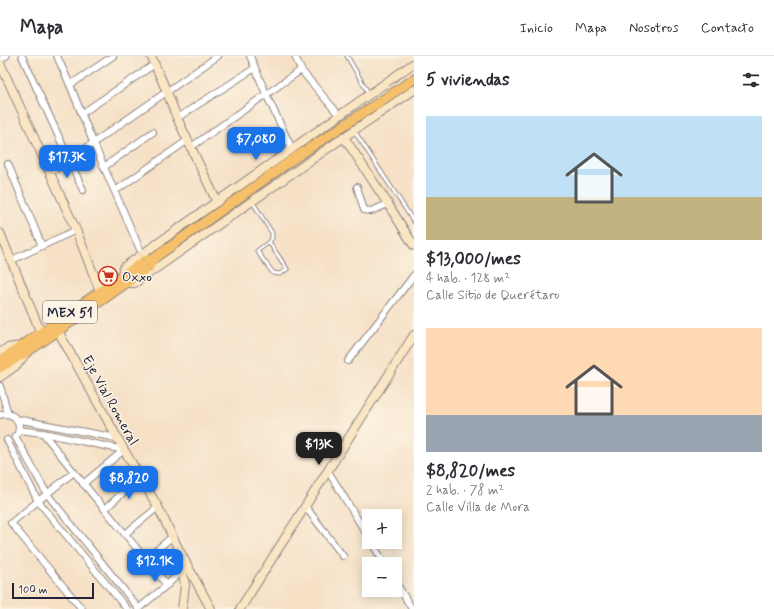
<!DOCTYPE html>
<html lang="es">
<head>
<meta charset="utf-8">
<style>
	:root { --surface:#fff; --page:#f7f7f7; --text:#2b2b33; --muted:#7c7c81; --line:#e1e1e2; --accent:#1a73e8 }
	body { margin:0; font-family:Mynerve,sans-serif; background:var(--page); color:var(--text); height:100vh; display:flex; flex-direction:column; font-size:15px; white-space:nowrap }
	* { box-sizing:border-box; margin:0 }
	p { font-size:13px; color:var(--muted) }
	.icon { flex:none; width:22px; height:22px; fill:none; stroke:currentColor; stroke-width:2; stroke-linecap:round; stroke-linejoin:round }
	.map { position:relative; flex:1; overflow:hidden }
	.drawer { display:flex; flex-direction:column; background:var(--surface); width:360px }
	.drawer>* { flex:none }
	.tools { position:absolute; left:362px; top:453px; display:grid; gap:8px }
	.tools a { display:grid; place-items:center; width:40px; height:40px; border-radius:0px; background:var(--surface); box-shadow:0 2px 10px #0003; font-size:20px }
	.scale { position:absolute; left:12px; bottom:10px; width:82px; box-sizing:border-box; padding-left:4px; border:2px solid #22223b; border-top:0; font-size:11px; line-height:14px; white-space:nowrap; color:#22223b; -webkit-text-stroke:3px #fcf5e5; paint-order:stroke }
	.price { position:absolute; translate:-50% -34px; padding:0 9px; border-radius:8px; background:var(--accent); color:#fff; font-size:13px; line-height:26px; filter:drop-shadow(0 1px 2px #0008) }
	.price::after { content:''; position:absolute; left:50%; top:24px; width:12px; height:9px; margin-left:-6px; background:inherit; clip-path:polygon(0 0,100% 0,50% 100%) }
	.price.current { background:#222; color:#fff }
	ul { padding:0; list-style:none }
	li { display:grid; align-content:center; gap:8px; height:212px; padding:0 12px }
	li span { display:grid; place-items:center; height:124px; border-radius:0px; color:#555 }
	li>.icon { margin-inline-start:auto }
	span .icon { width:72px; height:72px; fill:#fffc; stroke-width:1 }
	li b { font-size:17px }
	h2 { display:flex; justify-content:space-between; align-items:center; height:48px; padding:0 12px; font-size:17px }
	header { display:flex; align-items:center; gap:24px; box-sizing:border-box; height:56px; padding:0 20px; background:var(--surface); border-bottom:1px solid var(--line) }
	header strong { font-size:19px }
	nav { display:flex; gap:22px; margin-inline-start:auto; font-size:14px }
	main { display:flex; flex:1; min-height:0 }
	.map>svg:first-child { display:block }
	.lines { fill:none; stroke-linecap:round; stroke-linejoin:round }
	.lane-casing { stroke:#8c8281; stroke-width:5 }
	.street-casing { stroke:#8c8281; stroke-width:8 }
	.secondary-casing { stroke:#8c8281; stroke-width:10 }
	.primary-casing { stroke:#8c8281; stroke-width:11 }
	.lane { stroke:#fff; stroke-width:3 }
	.street { stroke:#fff; stroke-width:6 }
	.secondary { stroke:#fbe6c4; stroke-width:8 }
	.primary { stroke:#f6c06b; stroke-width:9 }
	.path-bridge { stroke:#8c8281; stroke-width:1; stroke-dasharray:1 3; stroke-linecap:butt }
	.labels { text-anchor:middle; stroke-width:3; stroke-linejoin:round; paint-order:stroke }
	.shield { fill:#fcf5e5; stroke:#63616e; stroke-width:1 }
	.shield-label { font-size:13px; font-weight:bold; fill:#22223b }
	.poi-label { font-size:14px; fill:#22223b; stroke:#fcf5e5; text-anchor:start }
	.street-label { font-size:14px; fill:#22223b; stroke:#fcf5e5 }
</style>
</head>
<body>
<header>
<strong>Mapa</strong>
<nav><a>Inicio</a><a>Mapa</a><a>Nosotros</a><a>Contacto</a></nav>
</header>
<main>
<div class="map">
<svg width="414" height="553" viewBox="0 0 414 553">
	<rect width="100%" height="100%" fill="#fcf5e5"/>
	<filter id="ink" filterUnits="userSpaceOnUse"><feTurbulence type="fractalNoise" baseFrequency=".025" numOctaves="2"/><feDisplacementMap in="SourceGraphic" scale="8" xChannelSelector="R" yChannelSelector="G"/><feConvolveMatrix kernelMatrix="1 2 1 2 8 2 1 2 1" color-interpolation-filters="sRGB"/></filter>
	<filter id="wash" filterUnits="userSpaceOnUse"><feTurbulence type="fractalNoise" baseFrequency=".012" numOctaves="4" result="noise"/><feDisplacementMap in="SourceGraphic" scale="16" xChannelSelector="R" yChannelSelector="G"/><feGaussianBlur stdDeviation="0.9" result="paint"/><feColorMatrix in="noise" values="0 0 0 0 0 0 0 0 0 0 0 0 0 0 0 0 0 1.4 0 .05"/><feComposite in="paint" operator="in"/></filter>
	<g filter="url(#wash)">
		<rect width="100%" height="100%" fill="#f6e1c7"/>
	</g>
	<g filter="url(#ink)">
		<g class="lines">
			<g class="lane-casing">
				<g id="lane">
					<polyline points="347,0 369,38"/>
					<polyline points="355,76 414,166"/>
					<polyline points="252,145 272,177 272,182 269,186 257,195 273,217 280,218 287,213 269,186"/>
				</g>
			</g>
			<g class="street-casing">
				<g id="street">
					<polyline points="22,0 83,134"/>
					<polyline points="57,0 70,29 93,86 142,198"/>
					<polyline points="250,0 266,38 292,93"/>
					<polyline points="295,0 301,14 339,59"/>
					<polyline points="0,4 6,0"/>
					<polyline points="70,29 113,0"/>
					<polyline points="81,58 155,8"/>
					<polyline points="177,62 255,12"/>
					<polyline points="191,91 301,14"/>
					<polyline points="8,108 42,190"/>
					<polyline points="104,111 153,76"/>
					<polyline points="50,117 218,0"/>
					<polyline points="357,131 364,154 371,155 388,148"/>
					<polyline points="115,135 188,84"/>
					<polyline points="12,204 76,174"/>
					<polyline points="348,305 414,219"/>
					<polyline points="0,330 8,358"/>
					<path d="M0,359C12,355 22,364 18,377"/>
					<polyline points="16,363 117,382"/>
					<polyline points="19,374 43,377 124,394"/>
					<polyline points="43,377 74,416 167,529"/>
					<polyline points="15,380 47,438 139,553"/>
					<polyline points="7,384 38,445 127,553"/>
					<polyline points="328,415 369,482"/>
					<polyline points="74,416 11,467 82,553"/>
					<polyline points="83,428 124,394"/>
					<polyline points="305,450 343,500"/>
					<polyline points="105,453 140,421"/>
					<polyline points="125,478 158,451"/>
					<polyline points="371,486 385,508"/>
					<polyline points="146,503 173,480"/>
					<polyline points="395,525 412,553"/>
					<polyline points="138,553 167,529 183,514"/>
				</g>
			</g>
			<g class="secondary-casing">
				<g id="secondary">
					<polyline points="151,0 167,36 177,62 217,146"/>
					<polyline points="0,7 76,174 100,235 103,240"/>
					<polyline points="344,81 388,148 414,190"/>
					<polyline points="0,177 43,282"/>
					<polyline points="121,221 124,211 414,7"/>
					<polyline points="126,227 135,227 344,81 414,34"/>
					<polyline points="58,275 124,394 158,451 179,494 211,553"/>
					<polyline points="0,297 7,292 21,290"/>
					<polyline points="0,321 17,309 26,297"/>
					<polyline points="180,501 185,529 182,553"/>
					<polyline points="240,553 414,279"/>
				</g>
			</g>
			<g class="primary-casing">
				<g id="primary">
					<polyline points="0,305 144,205 153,203 296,101 414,23"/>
					<polyline points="0,312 27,296 58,275 149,211 153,203"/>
				</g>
			</g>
			<use href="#lane" class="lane"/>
			<use href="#street" class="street"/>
			<use href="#secondary" class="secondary"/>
			<use href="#primary" class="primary"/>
			<polyline class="path-bridge" points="138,196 153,218"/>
		</g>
	</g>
	<defs>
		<g id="supermarket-ring" transform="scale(1)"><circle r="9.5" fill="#fcf5e5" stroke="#c8321e" stroke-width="1.5"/><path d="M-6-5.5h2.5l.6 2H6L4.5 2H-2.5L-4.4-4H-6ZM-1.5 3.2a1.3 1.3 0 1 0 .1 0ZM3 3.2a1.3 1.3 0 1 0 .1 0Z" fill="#c8321e"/></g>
	</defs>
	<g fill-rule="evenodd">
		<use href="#supermarket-ring" x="108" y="220"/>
	</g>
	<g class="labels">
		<rect class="shield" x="43" y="245" width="54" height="22" rx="3"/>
		<g class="shield-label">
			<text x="70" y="261">MEX 51</text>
		</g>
		<g class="poi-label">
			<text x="122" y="225">Oxxo</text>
		</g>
		<g class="street-label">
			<text transform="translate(111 344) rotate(61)" y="5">Eje Vial Romeral</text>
		</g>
	</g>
</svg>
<div class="tools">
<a>+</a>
<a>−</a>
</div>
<div class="scale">100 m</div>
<b class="price" style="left:256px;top:105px">$7,080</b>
<b class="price" style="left:67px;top:123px">$17.3K</b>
<b class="price current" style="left:319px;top:410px">$13K</b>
<b class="price" style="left:129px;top:444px">$8,820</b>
<b class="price" style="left:155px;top:527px">$12.1K</b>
</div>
<section class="drawer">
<h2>5 viviendas<svg class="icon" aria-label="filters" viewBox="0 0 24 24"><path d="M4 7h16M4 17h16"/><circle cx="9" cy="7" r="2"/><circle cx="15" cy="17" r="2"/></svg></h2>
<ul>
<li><span style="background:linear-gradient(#bfe0f5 65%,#c2b280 0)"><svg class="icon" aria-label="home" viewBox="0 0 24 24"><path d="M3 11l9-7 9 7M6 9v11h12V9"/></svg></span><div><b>$13,000/mes</b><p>4 hab. · 128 m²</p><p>Calle Sitio de Querétaro</p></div></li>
<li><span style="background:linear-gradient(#ffd9b3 70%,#9aa5b1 0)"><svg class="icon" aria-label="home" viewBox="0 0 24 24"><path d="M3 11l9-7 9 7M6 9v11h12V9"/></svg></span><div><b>$8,820/mes</b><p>2 hab. · 78 m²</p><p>Calle Villa de Mora</p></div></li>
</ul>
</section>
</main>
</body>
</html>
